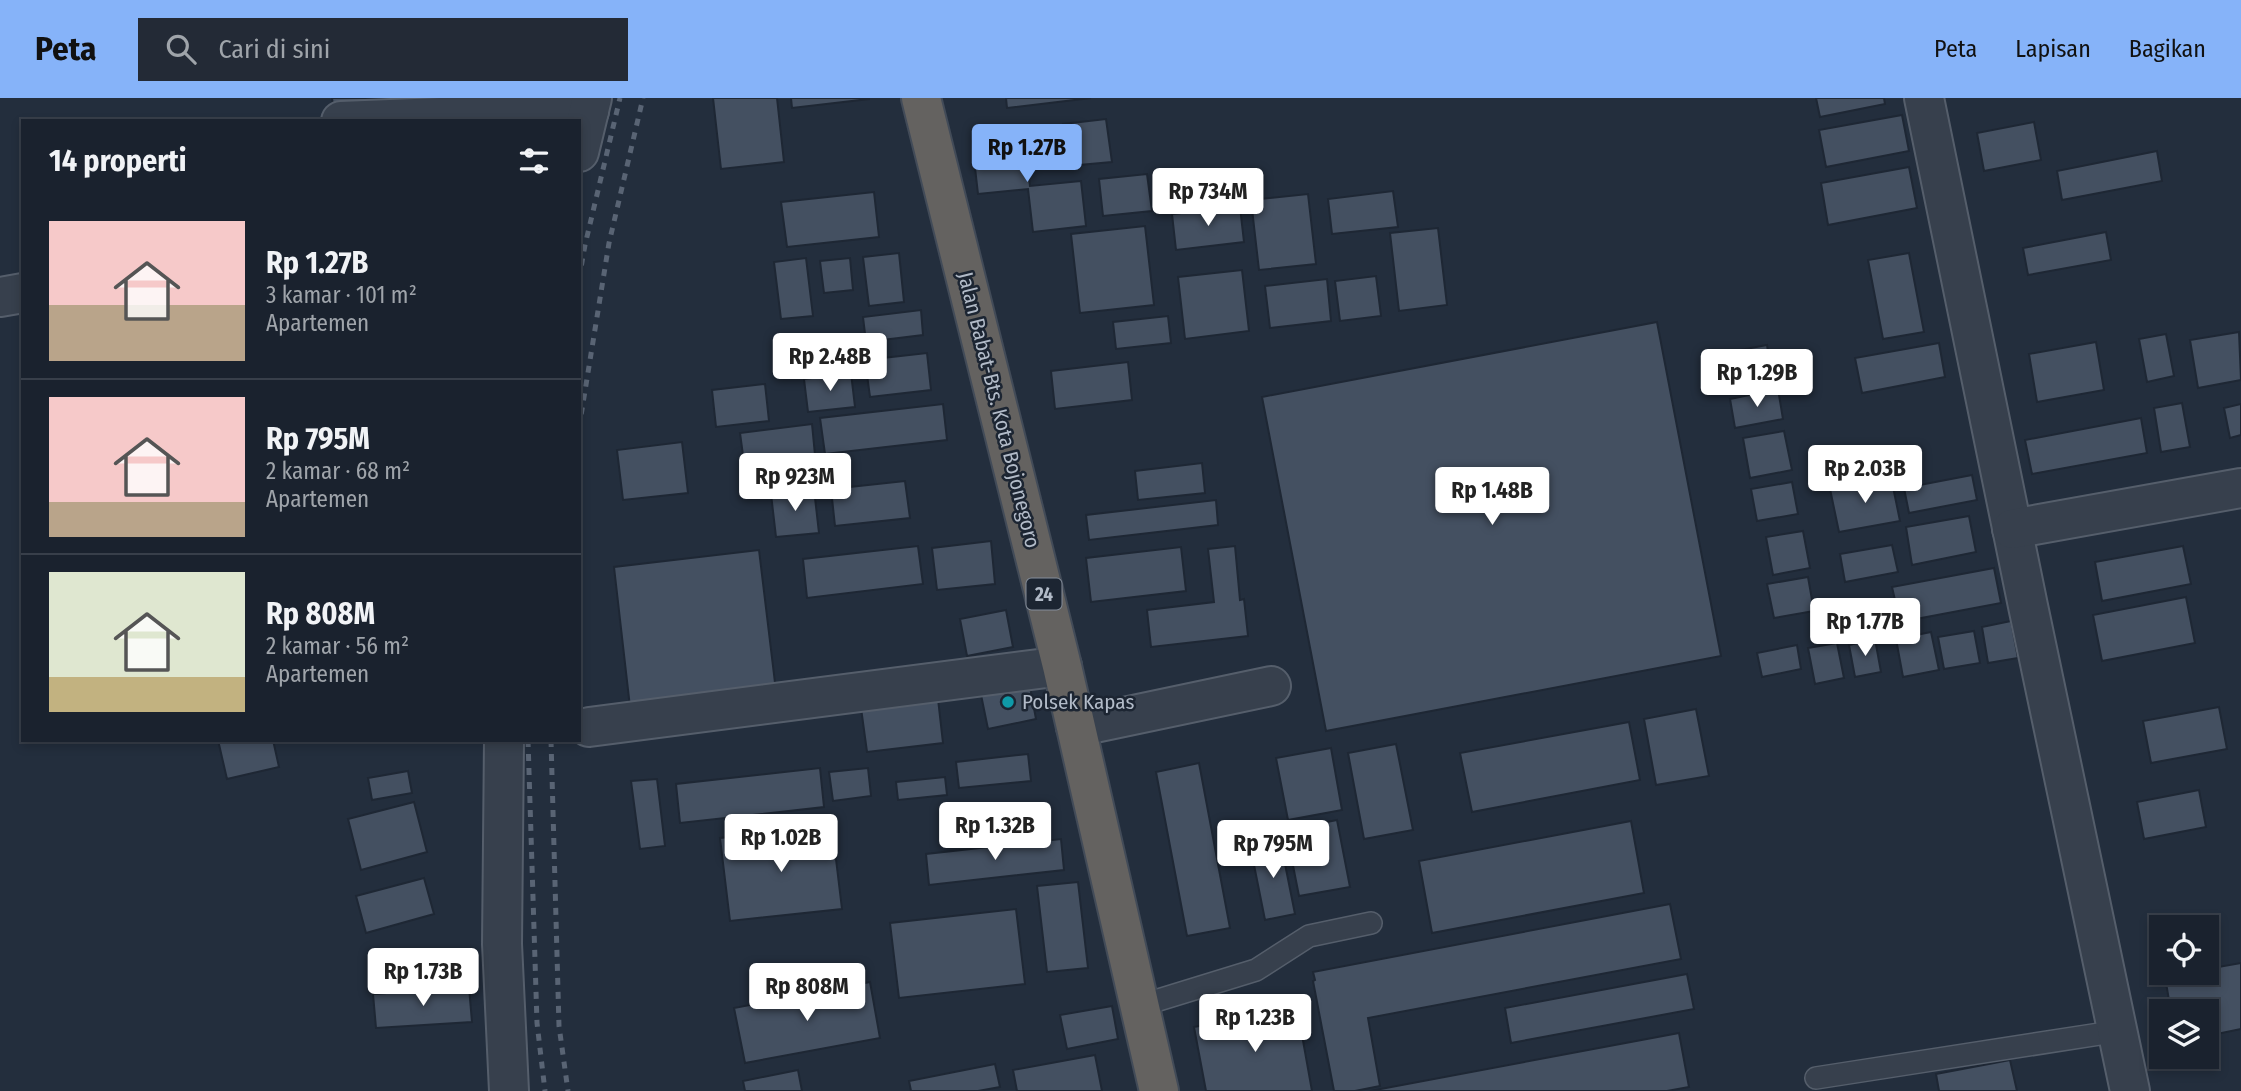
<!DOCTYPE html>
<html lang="id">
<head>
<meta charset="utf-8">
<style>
	:root { --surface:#1a222e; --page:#232a36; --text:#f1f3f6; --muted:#9fa4aa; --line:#383f4a; --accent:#86b3f9 }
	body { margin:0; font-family:"Fira Sans Condensed",sans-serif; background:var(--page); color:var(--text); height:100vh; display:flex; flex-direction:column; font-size:26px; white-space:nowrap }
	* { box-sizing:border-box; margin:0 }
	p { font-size:23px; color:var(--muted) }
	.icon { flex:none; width:38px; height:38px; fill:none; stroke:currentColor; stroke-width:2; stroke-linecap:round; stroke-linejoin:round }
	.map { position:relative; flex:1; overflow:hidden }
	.side { position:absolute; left:21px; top:21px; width:560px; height:623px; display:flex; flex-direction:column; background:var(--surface); border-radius:0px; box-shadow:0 4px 10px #0003,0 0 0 2px var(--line) }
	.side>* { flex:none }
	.controls { position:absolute; left:2149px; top:817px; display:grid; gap:14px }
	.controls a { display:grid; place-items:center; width:70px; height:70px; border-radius:0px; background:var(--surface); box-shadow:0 4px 10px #0003,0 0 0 2px var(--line); font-size:35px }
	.price { position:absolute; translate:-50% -60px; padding:0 16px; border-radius:7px; background:#fff; color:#222; font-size:23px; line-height:46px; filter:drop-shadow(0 2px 4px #0008) }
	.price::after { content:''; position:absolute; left:50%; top:42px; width:21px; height:16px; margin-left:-10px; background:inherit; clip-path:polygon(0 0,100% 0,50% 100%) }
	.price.current { background:var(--accent); color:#111 }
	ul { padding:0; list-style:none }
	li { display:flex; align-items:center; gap:21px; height:175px; padding:0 28px }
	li+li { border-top:2px solid var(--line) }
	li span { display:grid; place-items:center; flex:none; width:196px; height:140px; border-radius:0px; color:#555 }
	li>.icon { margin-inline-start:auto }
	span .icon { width:84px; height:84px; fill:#fffc; stroke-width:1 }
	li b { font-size:30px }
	h2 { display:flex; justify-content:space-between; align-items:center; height:84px; padding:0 28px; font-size:30px }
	header { display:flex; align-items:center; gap:42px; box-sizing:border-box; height:98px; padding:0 35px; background:var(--accent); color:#111 }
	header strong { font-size:33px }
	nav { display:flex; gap:38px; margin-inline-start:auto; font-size:24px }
	.search { width:490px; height:63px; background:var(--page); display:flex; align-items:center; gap:18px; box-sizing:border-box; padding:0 24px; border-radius:0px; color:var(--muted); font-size:26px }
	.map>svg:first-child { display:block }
	.building { fill:#445061; stroke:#1e2734; stroke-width:2 }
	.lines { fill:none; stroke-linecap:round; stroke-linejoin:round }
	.service-casing { stroke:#555e6b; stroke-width:24 }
	.minor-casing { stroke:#555e6b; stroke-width:42 }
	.trunk-casing { stroke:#424b58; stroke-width:42 }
	.service { stroke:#37404d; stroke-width:21 }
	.minor { stroke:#37404d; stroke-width:38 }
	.trunk { stroke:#646260; stroke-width:38 }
	.rail { stroke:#596474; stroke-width:5; stroke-dasharray:7 7; stroke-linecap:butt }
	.culture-dot { fill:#0f9aa8; stroke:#1c2532; stroke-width:2.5 }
	.labels { text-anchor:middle; stroke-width:5; stroke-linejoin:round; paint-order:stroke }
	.shield { fill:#1c2532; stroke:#858e9b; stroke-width:2 }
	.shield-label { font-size:19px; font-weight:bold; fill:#b2bbc8 }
	.street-label { font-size:21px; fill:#b2bbc8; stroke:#1c2532 }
	.poi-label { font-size:21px; fill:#b2bbc8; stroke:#1c2532; text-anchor:start }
</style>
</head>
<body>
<header>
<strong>Peta</strong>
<div class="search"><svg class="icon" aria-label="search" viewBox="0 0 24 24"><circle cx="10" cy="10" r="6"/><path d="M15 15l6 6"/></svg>Cari di sini</div>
<nav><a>Peta</a><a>Lapisan</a><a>Bagikan</a></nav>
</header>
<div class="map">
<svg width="2241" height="993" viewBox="0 0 2241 993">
	<rect width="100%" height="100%" fill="#232e3d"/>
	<g class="building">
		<polygon points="332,0 383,0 384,10 334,15"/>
		<polygon points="713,0 777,0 784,64 721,71"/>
		<polygon points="791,0 869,0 869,1 792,10"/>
		<polygon points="1006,0 1091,0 1007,10"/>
		<polygon points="1816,0 1884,0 1885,6 1820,19"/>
		<polygon points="1902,17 1909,53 1826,69 1819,32"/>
		<polygon points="1106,21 1112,64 1068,68 1063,26"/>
		<polygon points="2034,24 2041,62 1984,73 1977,35"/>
		<polygon points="1024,38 1030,88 1081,83 1086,128 1033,134 1028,91 978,96 972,43"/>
		<polygon points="2157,53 2162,83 2062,102 2057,73"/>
		<polygon points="1909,69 1917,110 1828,127 1821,85"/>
		<polygon points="1147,76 1152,113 1103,118 1099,81"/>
		<polygon points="1393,93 1398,129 1332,136 1328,101"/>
		<polygon points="874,94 879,139 787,149 781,104"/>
		<polygon points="1308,96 1316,166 1259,172 1251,102"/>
		<polygon points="1240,109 1244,144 1176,152 1172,116"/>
		<polygon points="1145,128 1154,207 1080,215 1071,136"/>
		<polygon points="1438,130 1447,207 1399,213 1390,135"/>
		<polygon points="2106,134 2111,162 2028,177 2023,150"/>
		<polygon points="899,155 904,204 869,208 863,159"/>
		<polygon points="1909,155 1924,234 1883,241 1868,162"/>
		<polygon points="806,160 813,218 781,221 774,164"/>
		<polygon points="850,160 853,192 824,195 820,163"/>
		<polygon points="1242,172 1249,233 1185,241 1178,179"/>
		<polygon points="1376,178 1381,218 1340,223 1335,183"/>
		<polygon points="1327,181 1331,223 1270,230 1265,188"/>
		<polygon points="921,212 923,237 866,244 863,219"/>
		<polygon points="1168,218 1171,245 1116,251 1113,224"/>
		<polygon points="1657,224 1721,558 1326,633 1262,299"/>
		<polygon points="2239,234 2241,282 2198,290 2190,242"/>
		<polygon points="2166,236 2174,278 2147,284 2139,241"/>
		<polygon points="2096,244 2104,292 2037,304 2029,256"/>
		<polygon points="1939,245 1945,279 1862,295 1855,260"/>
		<polygon points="1767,247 1771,272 1729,281 1724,255"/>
		<polygon points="927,255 931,292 870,299 865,262"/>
		<polygon points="1128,264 1132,302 1055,311 1051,273"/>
		<polygon points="851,275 855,309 808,314 804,281"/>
		<polygon points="765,286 769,323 716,329 712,292"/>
		<polygon points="1778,291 1783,321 1735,330 1730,301"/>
		<polygon points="2182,305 2190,349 2161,354 2154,310"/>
		<polygon points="943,306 947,342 825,356 820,320"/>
		<polygon points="2241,306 2241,337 2230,340 2224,310"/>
		<polygon points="2141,320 2147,355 2032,376 2025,342"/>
		<polygon points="812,326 815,357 744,365 740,335"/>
		<polygon points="1784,333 1792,372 1750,380 1743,340"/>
		<polygon points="682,344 688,395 623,402 617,352"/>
		<polygon points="1202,365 1205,395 1138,402 1135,373"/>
		<polygon points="1972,377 1977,402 1909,415 1904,390"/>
		<polygon points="1891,379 1900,423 1839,434 1830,391"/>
		<polygon points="905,383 910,420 835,428 831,391"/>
		<polygon points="1792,384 1798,416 1757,423 1751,391"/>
		<polygon points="814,391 819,435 776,439 771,396"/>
		<polygon points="1216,402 1218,427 1089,442 1086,417"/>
		<polygon points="1969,418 1976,454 1912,467 1906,429"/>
		<polygon points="1803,433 1810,470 1773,477 1766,439"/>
		<polygon points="991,443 995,486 937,492 932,450"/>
		<polygon points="1892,447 1898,474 1845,484 1840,456"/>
		<polygon points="918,448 923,486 807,500 803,461"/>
		<polygon points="1235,448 1240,502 1244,501 1248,538 1151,549 1147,512 1214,504 1208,451"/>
		<polygon points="2183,448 2191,486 2102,503 2095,464"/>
		<polygon points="1181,449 1186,493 1091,504 1086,460"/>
		<polygon points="759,452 776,593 630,609 614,469"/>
		<polygon points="1994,470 2001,505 1900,524 1892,489"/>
		<polygon points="1808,479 1814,513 1774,520 1767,486"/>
		<polygon points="2186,499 2195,545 2102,563 2093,517"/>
		<polygon points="1006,512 1013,549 967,558 960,521"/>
		<polygon points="2011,523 2018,560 1988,565 1982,529"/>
		<polygon points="1974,533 1980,565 1944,571 1938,539"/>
		<polygon points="1931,534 1939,572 1903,579 1896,541"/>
		<polygon points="1875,541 1881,574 1855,579 1849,547"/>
		<polygon points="1837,545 1844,580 1815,586 1808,550"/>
		<polygon points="1797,547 1801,571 1762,579 1757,555"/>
		<polygon points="1028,578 1036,621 988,631 979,587"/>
		<polygon points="938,601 943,645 867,654 861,610"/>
		<polygon points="2219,609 2227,651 2151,665 2143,623"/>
		<polygon points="1696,611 1709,678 1656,687 1644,621"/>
		<polygon points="1629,624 1640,682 1472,714 1460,655"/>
		<polygon points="218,642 273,642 279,669 227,681"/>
		<polygon points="1396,646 1413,732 1364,741 1348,655"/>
		<polygon points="1331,650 1342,712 1288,722 1276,660"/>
		<polygon points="1028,656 1031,683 959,690 956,664"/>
		<polygon points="1199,665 1230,830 1187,838 1156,674"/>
		<polygon points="820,670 824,709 680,725 676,686"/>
		<polygon points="868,670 871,698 833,703 829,674"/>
		<polygon points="408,673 412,695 372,702 368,680"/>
		<polygon points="945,679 947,697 898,702 896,684"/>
		<polygon points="657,681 665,748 640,751 631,683"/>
		<polygon points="2199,692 2206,729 2144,741 2137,704"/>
		<polygon points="414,704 427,754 361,772 348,721"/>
		<polygon points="1337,722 1350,789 1299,798 1286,732"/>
		<polygon points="1631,723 1644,795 1432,835 1419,763"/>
		<polygon points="832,728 842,811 730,823 720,740"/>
		<polygon points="1061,741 1064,772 929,787 926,756"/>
		<polygon points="1280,741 1295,816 1265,822 1250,747"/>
		<polygon points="424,780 434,816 366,835 356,798"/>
		<polygon points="1078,784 1088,870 1047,874 1037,788"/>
		<polygon points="1670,806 1681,861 1368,920 1380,988 1355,993 1334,993 1313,883 1315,882 1313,874"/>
		<polygon points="1016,811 1025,886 899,900 890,825"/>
		<polygon points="2241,865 2241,931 2207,938 2207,914 2171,914 2165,879 2185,875 2207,875 2207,871"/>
		<polygon points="1687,876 1694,911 1511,945 1505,910"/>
		<polygon points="870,884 880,940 745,965 734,910"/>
		<polygon points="469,889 472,924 376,930 373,896"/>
		<polygon points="1112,908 1118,941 1067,951 1060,917"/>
		<polygon points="1297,909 1312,993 1206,993 1194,929"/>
		<polygon points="1679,935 1689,989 1667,993 1370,993"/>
		<polygon points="1095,957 1102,993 1017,993 1013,972"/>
		<polygon points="2010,962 2017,993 1939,993 1936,976"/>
		<polygon points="995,966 1000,989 978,993 911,993 909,983"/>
		<polygon points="798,972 802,993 745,993 743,983"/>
	</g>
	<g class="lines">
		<g class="service-casing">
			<g id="service">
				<polyline points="1139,908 1256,872 1309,838 1371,825"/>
				<polyline points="1816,980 2119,933"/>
			</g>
		</g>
		<g class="minor-casing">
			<g id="minor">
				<polyline points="1924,0 2028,508 2130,993"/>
				<polyline points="341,23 589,13"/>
				<polyline points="579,54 592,0"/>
				<polyline points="0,199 23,195"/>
				<polyline points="2012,431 2241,390"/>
				<polyline points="589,629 1062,568"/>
				<polyline points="1076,629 1271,588"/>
				<polyline points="504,642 502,846 509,993"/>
			</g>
		</g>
		<g class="trunk-casing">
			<polyline id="trunk" points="921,0 1062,568 1159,993"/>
		</g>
		<use href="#service" class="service"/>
		<use href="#minor" class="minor"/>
		<use href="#trunk" class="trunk"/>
		<g class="rail">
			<polyline points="579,181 585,147 620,0"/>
			<polyline points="579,330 609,145 643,0"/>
			<polyline points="528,642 537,925 545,993"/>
			<polyline points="551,642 559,928 568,993"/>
		</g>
	</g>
	<circle class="culture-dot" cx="1008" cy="604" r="7"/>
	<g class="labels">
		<rect class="shield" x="1026.5" y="480.5" width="35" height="31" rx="5"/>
		<g class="shield-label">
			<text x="1044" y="503">24</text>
		</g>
		<g class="street-label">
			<text transform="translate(999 312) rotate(76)" y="7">Jalan Babat-Bts. Kota Bojonegoro</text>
		</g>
		<g class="poi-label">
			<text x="1022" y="611">Polsek Kapas</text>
		</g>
	</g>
</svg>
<div class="controls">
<a><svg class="icon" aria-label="locate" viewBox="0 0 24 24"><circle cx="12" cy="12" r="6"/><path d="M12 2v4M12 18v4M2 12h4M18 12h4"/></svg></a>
<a><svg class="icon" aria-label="layers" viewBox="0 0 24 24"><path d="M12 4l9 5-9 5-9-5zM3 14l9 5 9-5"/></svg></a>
</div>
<b class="price current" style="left:1027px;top:86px">Rp 1.27B</b>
<b class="price" style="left:1208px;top:130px">Rp 734M</b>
<b class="price" style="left:830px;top:295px">Rp 2.48B</b>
<b class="price" style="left:1757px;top:311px">Rp 1.29B</b>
<b class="price" style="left:1865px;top:407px">Rp 2.03B</b>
<b class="price" style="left:795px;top:415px">Rp 923M</b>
<b class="price" style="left:1492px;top:429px">Rp 1.48B</b>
<b class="price" style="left:1865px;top:560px">Rp 1.77B</b>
<b class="price" style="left:995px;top:764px">Rp 1.32B</b>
<b class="price" style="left:781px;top:776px">Rp 1.02B</b>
<b class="price" style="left:1273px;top:782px">Rp 795M</b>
<b class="price" style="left:423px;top:910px">Rp 1.73B</b>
<b class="price" style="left:807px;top:925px">Rp 808M</b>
<b class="price" style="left:1255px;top:956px">Rp 1.23B</b>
<section class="side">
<h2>14 properti<svg class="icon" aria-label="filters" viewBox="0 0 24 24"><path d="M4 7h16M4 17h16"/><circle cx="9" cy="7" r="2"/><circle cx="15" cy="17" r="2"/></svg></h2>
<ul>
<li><span style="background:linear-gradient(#f6c9c9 60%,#b9a48a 0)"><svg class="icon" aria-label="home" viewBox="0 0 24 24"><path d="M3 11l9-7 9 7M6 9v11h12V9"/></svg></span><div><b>Rp 1.27B</b><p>3 kamar · 101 m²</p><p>Apartemen</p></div></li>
<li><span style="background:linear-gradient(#f6c9c9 75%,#b9a48a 0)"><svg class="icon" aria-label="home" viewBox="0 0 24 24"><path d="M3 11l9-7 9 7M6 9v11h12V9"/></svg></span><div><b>Rp 795M</b><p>2 kamar · 68 m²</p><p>Apartemen</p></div></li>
<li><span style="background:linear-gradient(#dfe7d0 75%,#c2b280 0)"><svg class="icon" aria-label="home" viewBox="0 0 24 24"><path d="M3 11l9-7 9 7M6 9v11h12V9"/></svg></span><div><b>Rp 808M</b><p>2 kamar · 56 m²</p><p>Apartemen</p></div></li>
</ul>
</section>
</div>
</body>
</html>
